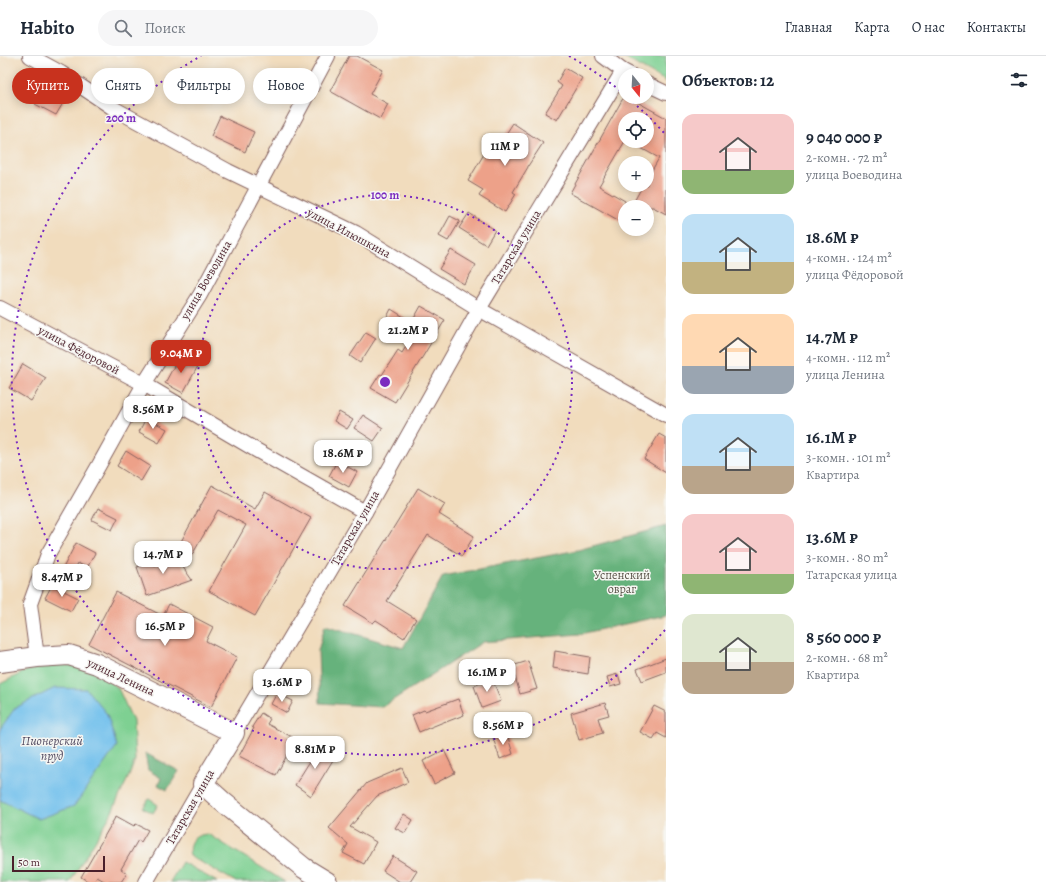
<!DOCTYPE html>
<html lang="ru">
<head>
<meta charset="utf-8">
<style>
	:root { --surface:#fff; --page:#f6f6f7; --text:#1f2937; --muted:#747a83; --line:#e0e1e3; --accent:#c8321e }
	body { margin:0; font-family:Alegreya,serif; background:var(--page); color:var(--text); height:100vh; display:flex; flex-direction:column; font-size:15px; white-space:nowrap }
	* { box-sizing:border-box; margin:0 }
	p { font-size:13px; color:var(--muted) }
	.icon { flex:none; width:22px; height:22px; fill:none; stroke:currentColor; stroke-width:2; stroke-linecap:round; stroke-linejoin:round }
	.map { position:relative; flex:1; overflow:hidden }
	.sheet { display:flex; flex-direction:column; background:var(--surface); width:380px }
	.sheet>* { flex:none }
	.banner { position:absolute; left:12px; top:12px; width:380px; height:36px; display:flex; gap:8px }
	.needle { width:26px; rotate:162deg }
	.controls { position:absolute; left:618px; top:12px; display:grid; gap:8px }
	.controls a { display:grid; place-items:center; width:36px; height:36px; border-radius:50%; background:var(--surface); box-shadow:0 2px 10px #0003; font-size:20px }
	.scale { position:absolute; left:12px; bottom:10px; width:93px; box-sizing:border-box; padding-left:4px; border:2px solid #4a1f2b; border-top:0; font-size:11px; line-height:14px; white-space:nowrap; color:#4a1f2b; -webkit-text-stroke:3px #f6f6f2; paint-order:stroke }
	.price { position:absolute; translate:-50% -34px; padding:0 9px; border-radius:8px; background:#fff; color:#222; font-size:13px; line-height:26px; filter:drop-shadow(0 1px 2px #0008) }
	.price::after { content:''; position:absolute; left:50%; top:24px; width:12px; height:9px; margin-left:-6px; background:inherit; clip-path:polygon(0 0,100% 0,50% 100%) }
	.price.active { background:var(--accent); color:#fff }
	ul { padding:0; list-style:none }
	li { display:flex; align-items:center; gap:12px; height:100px; padding:0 16px }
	li span { display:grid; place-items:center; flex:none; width:112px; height:80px; border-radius:12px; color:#555 }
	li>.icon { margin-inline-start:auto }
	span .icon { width:48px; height:48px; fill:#fffc; stroke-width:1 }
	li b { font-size:17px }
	h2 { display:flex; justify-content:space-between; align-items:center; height:48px; padding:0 16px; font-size:17px }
	.chip { padding:0 14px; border-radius:18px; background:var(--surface); box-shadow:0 2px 10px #0003; font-size:14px; line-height:36px }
	.chip.active { background:var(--accent); color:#fff }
	header { display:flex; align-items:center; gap:24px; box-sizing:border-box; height:56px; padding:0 20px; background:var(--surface); border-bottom:1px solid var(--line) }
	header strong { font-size:19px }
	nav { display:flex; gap:22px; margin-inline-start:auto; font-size:14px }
	.search { width:280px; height:36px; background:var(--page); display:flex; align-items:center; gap:10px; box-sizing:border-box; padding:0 14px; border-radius:22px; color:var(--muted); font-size:15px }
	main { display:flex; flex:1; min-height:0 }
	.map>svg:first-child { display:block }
	.green { fill:#7ed092; stroke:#64785e }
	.forest { fill:#66b27c; stroke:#586854 }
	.water { fill:#71c0ec; stroke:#5e708c }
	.building { fill:#eda189 }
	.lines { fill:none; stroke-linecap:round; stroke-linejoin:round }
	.street-casing { stroke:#84615e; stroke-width:16 }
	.secondary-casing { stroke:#84615e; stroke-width:22 }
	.street { stroke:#fff; stroke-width:14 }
	.secondary { stroke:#fff; stroke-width:20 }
	.ring { fill:none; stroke:#7b2cbf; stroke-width:2; stroke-dasharray:2 4 }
	.labels { text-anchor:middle; stroke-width:3; stroke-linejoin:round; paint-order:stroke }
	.street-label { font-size:12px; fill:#4a1f2b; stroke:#f6f6f2 }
	.park-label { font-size:12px; fill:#5a544a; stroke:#f6f6f2 }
	.water-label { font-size:13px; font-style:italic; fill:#564f65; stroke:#f6f6f2 }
	.centre { fill:#7b2cbf; stroke:#f6f6f2; stroke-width:2 }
	.ring-label { font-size:12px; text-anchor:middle; font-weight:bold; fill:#7b2cbf; stroke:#f6f6f2; stroke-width:3; stroke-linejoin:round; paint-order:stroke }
</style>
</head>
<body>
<header>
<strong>Habito</strong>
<div class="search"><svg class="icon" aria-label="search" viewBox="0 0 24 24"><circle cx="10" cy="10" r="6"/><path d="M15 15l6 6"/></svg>Поиск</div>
<nav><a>Главная</a><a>Карта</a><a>О нас</a><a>Контакты</a></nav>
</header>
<main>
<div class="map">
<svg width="666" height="826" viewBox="0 0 666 826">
	<rect width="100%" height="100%" fill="#f6f6f2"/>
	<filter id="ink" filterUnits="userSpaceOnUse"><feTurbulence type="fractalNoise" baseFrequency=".025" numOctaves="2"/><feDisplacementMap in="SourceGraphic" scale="8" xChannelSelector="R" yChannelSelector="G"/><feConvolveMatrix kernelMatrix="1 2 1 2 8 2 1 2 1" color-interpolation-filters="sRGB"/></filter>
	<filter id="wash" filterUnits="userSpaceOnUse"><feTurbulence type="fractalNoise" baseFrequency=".012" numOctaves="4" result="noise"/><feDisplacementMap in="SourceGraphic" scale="16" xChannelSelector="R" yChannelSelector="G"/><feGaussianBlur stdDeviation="0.9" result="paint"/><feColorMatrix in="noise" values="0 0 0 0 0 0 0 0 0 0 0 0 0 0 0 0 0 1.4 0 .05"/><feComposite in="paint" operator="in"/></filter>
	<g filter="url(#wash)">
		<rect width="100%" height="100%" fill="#f1dcbd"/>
		<g class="green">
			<polygon points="621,0 666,0 666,26 662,23"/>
			<polygon points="62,608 90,612 118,632 133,665 135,704 129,720 110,760 70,826 0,826 0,628 28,614"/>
			<polygon points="149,743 158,749 153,757 143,752"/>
			<path d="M208,778L285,826H236L190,800C187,785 194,779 208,778Z"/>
			<polygon points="182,806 217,826 170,826"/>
		</g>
		<g class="forest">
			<polygon points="666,470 666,559 580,578 483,586 382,651 320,647 318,595 325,569 403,592 443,520 578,494"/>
			<polygon points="145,697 179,715 167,734 158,729 161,722 148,714"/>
		</g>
		<polygon class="water" points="55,632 86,633 107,658 117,690 74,750 39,763 0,744 0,673 15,652"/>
		<g id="blocks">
			<g class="building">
				<polygon points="349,0 357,0 383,14 370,38 388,48 380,63 330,35"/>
				<polygon points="565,12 582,22 557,64 545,57 562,30 557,26"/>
				<polygon points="45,30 66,42 56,59 35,48"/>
				<polygon points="627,41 630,42 666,62 666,158 653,151 631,151 643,129 647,129 647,123 659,102 628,85 647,85 647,63 625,63 625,85 599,130 625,145 625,168 570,137 622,44 624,42"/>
				<polygon points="220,60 254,76 245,96 211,80"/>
				<polygon points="513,67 543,87 528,110 528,111 513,136 516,138 505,156 479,140 483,134 468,125 490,88 497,92"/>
				<polygon points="469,157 495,174 486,189 459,172"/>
				<polygon points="450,160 460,165 448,185 439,180"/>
				<polygon points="451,194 476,209 464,228 439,213"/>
				<polygon points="421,250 445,264 395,346 371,332 380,318 382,319 398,294 402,297 413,279 386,263 391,253 412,266"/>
				<polygon points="366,276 376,282 360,307 350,300"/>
				<polygon points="180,299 198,310 183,337 165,327"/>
				<polygon points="23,308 46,322 31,345 9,332"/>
				<polygon points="339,356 353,364 347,373 334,365"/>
				<polygon points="363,359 383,372 374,385 354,372"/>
				<polygon points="146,362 167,373 159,387 139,376"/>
				<polygon points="659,378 666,382 666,417 644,403"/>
				<polygon points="126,395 150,410 141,425 117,410"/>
				<polygon points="337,405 357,416 349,431 329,420"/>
				<polygon points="212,429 255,453 265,436 311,462 255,560 209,535 246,469 218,454 192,499 178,491"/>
				<polygon points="418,432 445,448 439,458 474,480 462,500 428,479 387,545 416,563 404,582 376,564 373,567 345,550"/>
				<polygon points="98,452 118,462 112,474 92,464"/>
				<polygon points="76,487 95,497 87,512 78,507 73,517 63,512"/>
				<polygon points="173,497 192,524 147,540 137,511 153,505 155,510"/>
				<polygon points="52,529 78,542 71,555 45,542"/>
				<polygon points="116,536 163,560 169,548 213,571 206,585 237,601 211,651 89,588"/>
				<polygon points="555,595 590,601 588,618 553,612"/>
				<polygon points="666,602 666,616 642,625 637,613"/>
				<polygon points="528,605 537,633 520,638 512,610"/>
				<polygon points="618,618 621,628 610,631 607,621"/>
				<polygon points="492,622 501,645 482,652 474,630"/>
				<polygon points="277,637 293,645 287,657 271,648"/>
				<polygon points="458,643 464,659 446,666 446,665 419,676 412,659 424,654 425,655"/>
				<polygon points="605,647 609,659 598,662 603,677 579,684 571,657"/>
				<polygon points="654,650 666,656 666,682 657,677 653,683 640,676"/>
				<polygon points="261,657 270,663 267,668 296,683 276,719 239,700 254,672 252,671"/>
				<polygon points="507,678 513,698 500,703 493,682"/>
				<polygon points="320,689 336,699 311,740 295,729"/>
				<polygon points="444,694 455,717 434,728 423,705"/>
				<polygon points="402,712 408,726 377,740 350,771 376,786 364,808 343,797 348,788 329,772 367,727"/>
				<polygon points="404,758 413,764 405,777 395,772"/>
				<polygon points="116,760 134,770 136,768 148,774 141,786 138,784 121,813 127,817 121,826 106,826 97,821 94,826 89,826 81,821"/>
				<polygon points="393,800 417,815 410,826 400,826 383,815"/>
			</g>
		</g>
	</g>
	<g filter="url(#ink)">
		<use href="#blocks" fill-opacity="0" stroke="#84615e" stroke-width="1"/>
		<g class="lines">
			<g class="street-casing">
				<g id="street">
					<polyline points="30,0 61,17 113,52 228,115 356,177 479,253 666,359"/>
					<polyline points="603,0 623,15 631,19"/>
					<polyline points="647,28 666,37"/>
					<polyline points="0,252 144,328 256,394 365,456"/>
					<polyline points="37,601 30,548 48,498 99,409 144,328 200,239 328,0"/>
					<polyline points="234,677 365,456 479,253 623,15"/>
					<polyline points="146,826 203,728"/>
				</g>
			</g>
			<g class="secondary-casing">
				<polyline id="secondary" points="0,606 37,601 69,599 97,608 234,677 203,728 223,746 304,812 327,826"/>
			</g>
			<use href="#street" class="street"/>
			<use href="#secondary" class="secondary"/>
		</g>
	</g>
	<g class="ring">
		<circle cx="385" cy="326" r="187"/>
		<path d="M665 574A374 374 0 1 1 201 0M569 0A374 374 0 0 1 623 37M628 42A374 374 0 0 1 665 78"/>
	</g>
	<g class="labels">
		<g class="street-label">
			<text transform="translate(349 177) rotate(28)" y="4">улица Илюшкина</text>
			<text transform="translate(516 191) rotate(-59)" y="4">Татарская улица</text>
			<text transform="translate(206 224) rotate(-60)" y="4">улица Воеводина</text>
			<text transform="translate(79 294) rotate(28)" y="4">улица Фёдоровой</text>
			<text transform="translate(355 472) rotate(-60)" y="4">Татарская улица</text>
			<text transform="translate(121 621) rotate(25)" y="4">улица Ленина</text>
			<text transform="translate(190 751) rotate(-60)" y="4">Татарская улица</text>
		</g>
		<g class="park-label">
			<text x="622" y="523">Успенский<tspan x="622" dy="14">овраг</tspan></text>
		</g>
		<g class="water-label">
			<text x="52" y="689">Пионерский<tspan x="52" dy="15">пруд</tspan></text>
		</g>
	</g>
	<circle cx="385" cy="326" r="6" class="centre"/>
	<g class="ring-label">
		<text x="121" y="66">200 m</text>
		<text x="385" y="143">100 m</text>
	</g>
</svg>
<div class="controls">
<a><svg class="needle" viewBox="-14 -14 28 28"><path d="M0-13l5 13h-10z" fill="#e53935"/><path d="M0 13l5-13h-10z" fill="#747a83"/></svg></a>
<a><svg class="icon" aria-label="locate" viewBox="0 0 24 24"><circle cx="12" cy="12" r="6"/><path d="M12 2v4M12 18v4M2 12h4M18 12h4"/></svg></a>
<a>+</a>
<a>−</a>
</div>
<div class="scale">50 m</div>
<b class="price" style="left:505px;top:111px">11M ₽</b>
<b class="price" style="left:408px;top:295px">21.2M ₽</b>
<b class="price active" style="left:181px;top:318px">9.04M ₽</b>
<b class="price" style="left:153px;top:374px">8.56M ₽</b>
<b class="price" style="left:343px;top:418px">18.6M ₽</b>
<b class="price" style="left:163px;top:519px">14.7M ₽</b>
<b class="price" style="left:62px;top:542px">8.47M ₽</b>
<b class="price" style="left:165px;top:591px">16.5M ₽</b>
<b class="price" style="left:487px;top:637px">16.1M ₽</b>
<b class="price" style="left:282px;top:647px">13.6M ₽</b>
<b class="price" style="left:503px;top:690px">8.56M ₽</b>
<b class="price" style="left:315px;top:714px">8.81M ₽</b>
<div class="banner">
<a class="chip active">Купить</a>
<a class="chip">Снять</a>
<a class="chip">Фильтры</a>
<a class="chip">Новое</a>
</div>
</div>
<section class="sheet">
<h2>Объектов: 12<svg class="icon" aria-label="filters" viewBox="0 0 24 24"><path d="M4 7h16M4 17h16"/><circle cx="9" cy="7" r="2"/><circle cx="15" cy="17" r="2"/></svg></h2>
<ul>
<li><span style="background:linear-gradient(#f6c9c9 70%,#8fb573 0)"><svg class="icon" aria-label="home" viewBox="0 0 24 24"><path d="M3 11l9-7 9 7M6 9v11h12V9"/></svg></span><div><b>9 040 000 ₽</b><p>2-комн. · 72 m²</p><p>улица Воеводина</p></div></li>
<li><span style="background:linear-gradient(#bfe0f5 60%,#c2b280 0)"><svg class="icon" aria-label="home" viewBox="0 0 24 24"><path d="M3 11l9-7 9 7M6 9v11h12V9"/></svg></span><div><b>18.6M ₽</b><p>4-комн. · 124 m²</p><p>улица Фёдоровой</p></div></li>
<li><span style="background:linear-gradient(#ffd9b3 65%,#9aa5b1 0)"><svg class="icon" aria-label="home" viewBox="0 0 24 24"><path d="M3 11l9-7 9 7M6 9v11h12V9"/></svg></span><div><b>14.7M ₽</b><p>4-комн. · 112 m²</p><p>улица Ленина</p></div></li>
<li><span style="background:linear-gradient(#bfe0f5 65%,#b9a48a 0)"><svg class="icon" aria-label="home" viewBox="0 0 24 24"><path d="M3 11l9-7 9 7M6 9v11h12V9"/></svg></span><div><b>16.1M ₽</b><p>3-комн. · 101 m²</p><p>Квартира</p></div></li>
<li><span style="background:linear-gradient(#f6c9c9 75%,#8fb573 0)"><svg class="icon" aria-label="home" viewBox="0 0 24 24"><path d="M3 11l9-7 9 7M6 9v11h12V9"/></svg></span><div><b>13.6M ₽</b><p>3-комн. · 80 m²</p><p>Татарская улица</p></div></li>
<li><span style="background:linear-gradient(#dfe7d0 60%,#b9a48a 0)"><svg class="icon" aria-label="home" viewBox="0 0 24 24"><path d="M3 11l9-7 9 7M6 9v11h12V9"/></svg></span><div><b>8 560 000 ₽</b><p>2-комн. · 68 m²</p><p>Квартира</p></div></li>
</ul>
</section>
</main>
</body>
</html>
